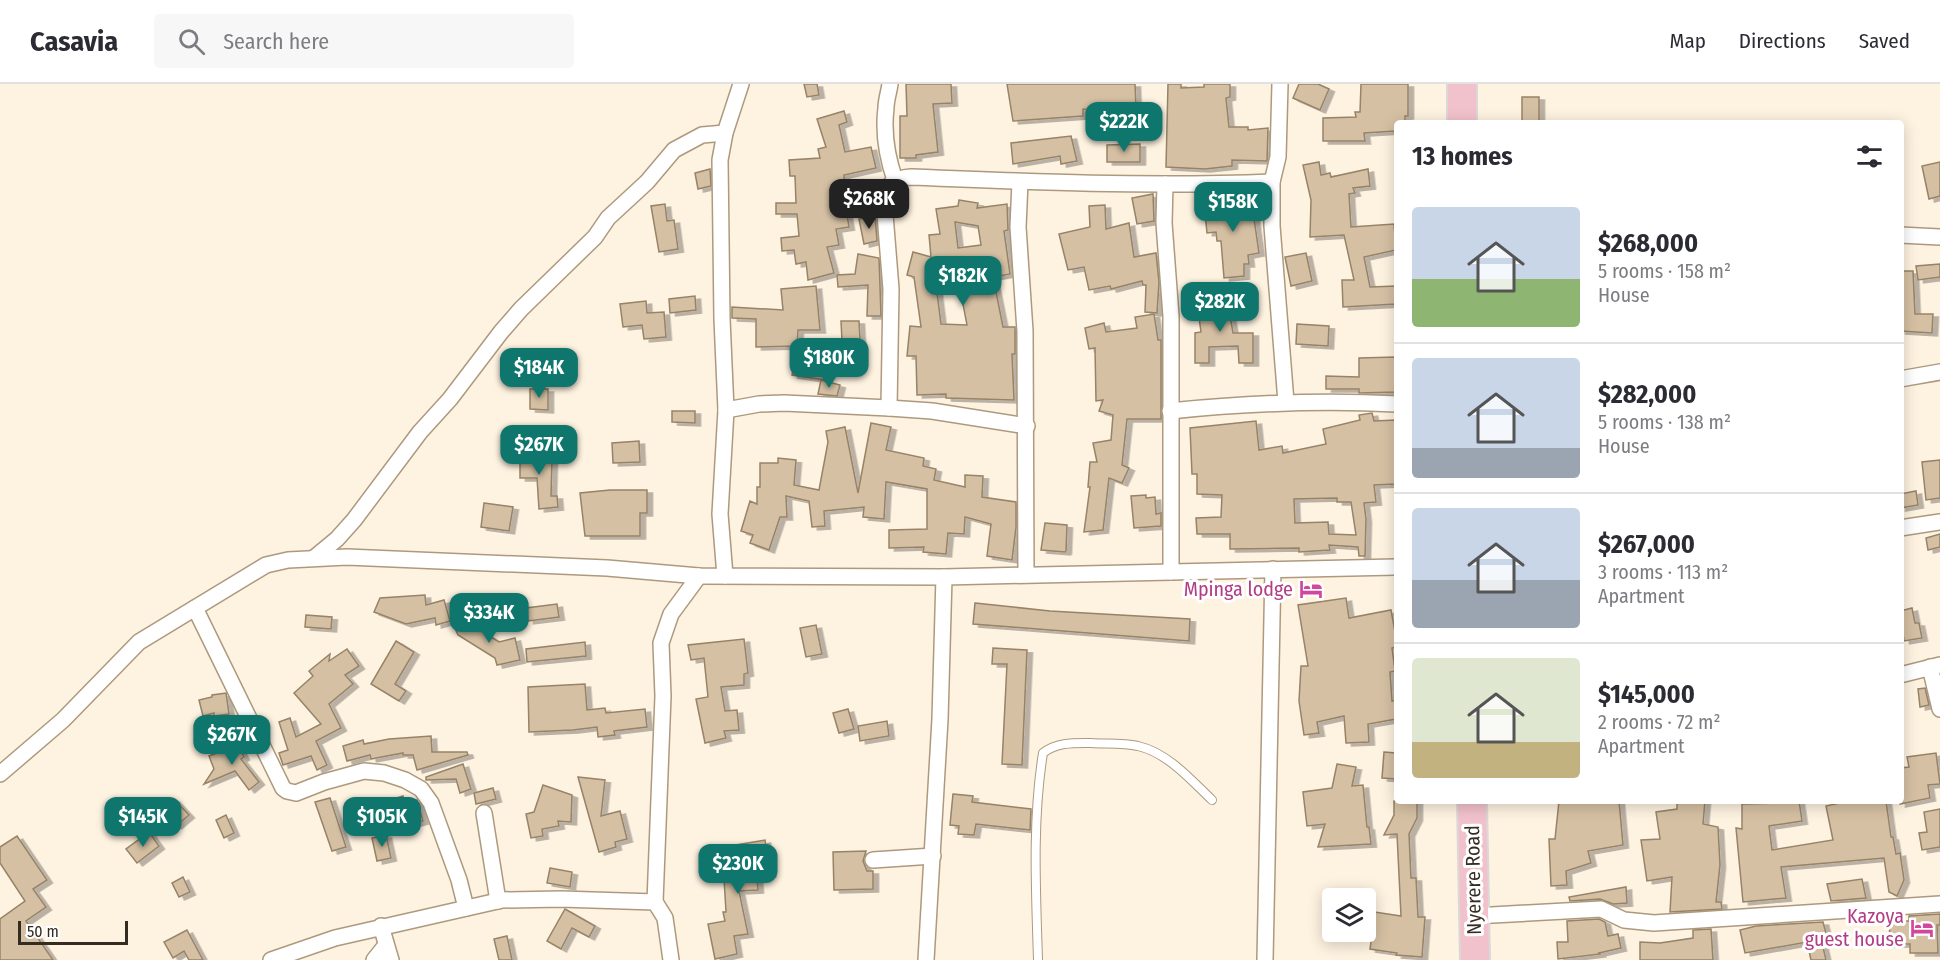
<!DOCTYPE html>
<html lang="en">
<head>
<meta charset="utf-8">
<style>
	:root { --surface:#fff; --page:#f7f7f7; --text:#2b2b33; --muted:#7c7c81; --line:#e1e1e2; --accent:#0f766e }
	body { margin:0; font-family:"Fira Sans Condensed",sans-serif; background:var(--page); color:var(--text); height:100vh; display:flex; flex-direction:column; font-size:22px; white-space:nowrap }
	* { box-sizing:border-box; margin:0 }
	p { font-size:20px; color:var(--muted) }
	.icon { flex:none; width:33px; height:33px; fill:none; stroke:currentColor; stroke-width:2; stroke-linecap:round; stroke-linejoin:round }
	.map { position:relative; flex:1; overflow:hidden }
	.details { position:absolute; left:1394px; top:36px; width:510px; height:684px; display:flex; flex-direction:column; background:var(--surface); border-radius:6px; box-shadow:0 3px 15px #0003 }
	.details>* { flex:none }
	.buttons { position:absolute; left:1322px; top:804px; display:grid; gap:12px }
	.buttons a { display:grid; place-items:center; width:54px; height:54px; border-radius:6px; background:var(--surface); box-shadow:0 3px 15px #0003; font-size:30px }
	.scale { position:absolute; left:18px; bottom:15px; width:110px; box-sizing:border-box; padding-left:6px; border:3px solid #342c21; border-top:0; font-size:16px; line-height:21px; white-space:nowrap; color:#342c21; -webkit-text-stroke:4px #fff; paint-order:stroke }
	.price { position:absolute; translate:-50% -51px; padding:0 14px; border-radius:12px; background:var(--accent); color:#fff; font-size:20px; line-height:39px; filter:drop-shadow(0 2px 3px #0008) }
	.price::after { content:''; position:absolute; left:50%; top:36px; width:18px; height:14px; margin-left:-9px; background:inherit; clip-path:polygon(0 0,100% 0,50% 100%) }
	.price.active { background:#222; color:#fff }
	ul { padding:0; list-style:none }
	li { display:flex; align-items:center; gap:18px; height:150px; padding:0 18px }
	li+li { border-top:2px solid var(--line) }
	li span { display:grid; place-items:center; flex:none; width:168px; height:120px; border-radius:6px; color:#555 }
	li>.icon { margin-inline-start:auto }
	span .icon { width:72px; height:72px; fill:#fffc; stroke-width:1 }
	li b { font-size:26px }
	h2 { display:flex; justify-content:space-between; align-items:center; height:72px; padding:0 18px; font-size:26px }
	header { display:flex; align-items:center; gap:36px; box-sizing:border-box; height:84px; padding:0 30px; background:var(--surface); border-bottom:2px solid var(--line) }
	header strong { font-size:28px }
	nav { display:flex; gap:33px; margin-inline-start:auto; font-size:21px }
	.search { width:420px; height:54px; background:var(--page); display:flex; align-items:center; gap:15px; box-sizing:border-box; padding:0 21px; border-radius:6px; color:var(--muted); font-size:22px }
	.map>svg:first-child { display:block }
	.building { fill:#d5c0a3; stroke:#968368; stroke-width:1.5; fill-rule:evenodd; filter:url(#shadow) }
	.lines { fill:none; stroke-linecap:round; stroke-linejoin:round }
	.lane-casing { stroke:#ad9a7e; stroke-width:10 }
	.street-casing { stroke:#ad9a7e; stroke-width:18 }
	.highway-casing { stroke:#dad9d7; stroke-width:32 }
	.lane { stroke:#fff; stroke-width:8 }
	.street { stroke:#fff; stroke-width:15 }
	.highway { stroke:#f2c2cc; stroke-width:28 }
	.labels { text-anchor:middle; stroke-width:6; stroke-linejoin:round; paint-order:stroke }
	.hotel-label { font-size:20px; fill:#b23c85; stroke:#fff; text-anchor:end }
	.street-label { font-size:20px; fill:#342c21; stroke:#fff }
</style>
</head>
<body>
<header>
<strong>Casavia</strong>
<div class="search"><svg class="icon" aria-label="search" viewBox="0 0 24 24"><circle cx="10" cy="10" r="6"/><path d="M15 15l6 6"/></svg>Search here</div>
<nav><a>Map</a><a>Directions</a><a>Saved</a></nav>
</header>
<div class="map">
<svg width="1940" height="876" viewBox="0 0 1940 876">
	<defs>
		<filter id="shadow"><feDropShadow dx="5.5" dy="3" stdDeviation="0" flood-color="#0004"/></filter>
	</defs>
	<rect width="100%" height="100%" fill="#fef2e0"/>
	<g class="building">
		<polygon points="804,0 817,0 819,11 807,13"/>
		<polygon points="906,0 951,0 952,19 933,20 938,68 916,71 916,74 900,74 900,32 907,32"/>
		<polygon points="1007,0 1135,0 1136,23 1139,23 1139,36 1109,36 1109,28 1083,25 1083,32 1013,37"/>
		<polygon points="1168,0 1181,0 1181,4 1204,3 1204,0 1230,0 1230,13 1226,14 1229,43 1248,43 1248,46 1268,44 1267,77 1232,76 1232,82 1205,85 1166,83"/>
		<polygon points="1299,0 1318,0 1329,5 1320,26 1293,14"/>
		<polygon points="1361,0 1408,0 1408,32 1405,32 1405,39 1396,39 1396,47 1364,49 1365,57 1323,57 1323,34 1356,33 1355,28 1360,28"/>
		<rect x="1522" y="13" width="17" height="26"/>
		<polygon points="844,27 847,38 839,41 845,68 871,63 876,84 844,91 845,131 847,131 849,143 836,145 839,161 827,163 834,189 808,196 806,178 796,180 794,166 782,167 781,154 799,152 797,130 776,130 776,119 796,119 795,92 790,92 789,76 820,74 818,65 826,63 817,35"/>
		<polygon points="1071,52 1077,77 1061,80 1060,72 1013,80 1011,59"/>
		<polygon points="1140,60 1140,78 1107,78 1107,61"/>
		<polygon points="1319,78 1321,91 1330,89 1331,93 1368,85 1370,102 1353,104 1355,109 1349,110 1351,143 1394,140 1395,152 1396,151 1396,166 1364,173 1370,203 1396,202 1396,220 1343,223 1342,196 1354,196 1344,151 1310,153 1311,116 1303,81"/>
		<polygon points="1940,78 1940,112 1929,115 1922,82"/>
		<polygon points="710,85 711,102 698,105 695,89"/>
		<polygon points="1153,110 1154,137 1137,140 1132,114"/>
		<polygon points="1251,114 1259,169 1248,171 1249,180 1244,180 1244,192 1224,194 1221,157 1217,157 1216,148 1207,149 1204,119"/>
		<path d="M959,116L978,119L977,124L1007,120L1008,146L1004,147L1010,190L993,193L1003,243H1015V270H1012L1014,316L946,314V310L917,311L916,272H907L910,242L921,243L914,193L907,191L913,168L931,173L929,151L940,150L936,125L958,122ZM955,138L978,142L981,161L958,164ZM935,193L958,194L967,241L941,240Z"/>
		<polygon points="665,120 667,137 674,136 678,165 659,168 651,122"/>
		<polygon points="1105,121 1106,145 1129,139 1134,173 1156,169 1159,198 1157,229 1145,228 1146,201 1143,201 1142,197 1111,205 1110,202 1089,206 1084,183 1068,186 1059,150 1090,143 1089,122"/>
		<polygon points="875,132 877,157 864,160 859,135"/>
		<polygon points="1306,169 1312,197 1291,202 1285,173"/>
		<polygon points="858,170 879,174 881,232 867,232 868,201 838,203 837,191 855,190"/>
		<polygon points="1940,180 1940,193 1918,196 1916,182"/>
		<polygon points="1900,187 1913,187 1915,230 1933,230 1932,249 1900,247"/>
		<polygon points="816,202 820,246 798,246 797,262 756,263 756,235 732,234 732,223 783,226 781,205"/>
		<polygon points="695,212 696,226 670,229 669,215"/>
		<polygon points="1227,214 1233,249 1253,249 1253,279 1239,279 1238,262 1209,263 1209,279 1195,279 1195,249 1201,248 1197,219"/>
		<polygon points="646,217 647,229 664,228 666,253 644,255 642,241 623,243 620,220"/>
		<polygon points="1154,230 1158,256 1161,256 1161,335 1127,335 1122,381 1129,384 1122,399 1109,394 1103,446 1084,448 1090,403 1088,403 1090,378 1097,378 1093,359 1111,356 1113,331 1099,327 1103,316 1096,317 1095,264 1089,265 1085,244 1104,239 1106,248 1137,244 1135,233"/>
		<polygon points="841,237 859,237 860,256 842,257"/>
		<polygon points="1297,240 1329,242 1328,262 1296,260"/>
		<polygon points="1396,273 1396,308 1359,309 1359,305 1326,305 1326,292 1359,293 1359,274"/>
		<polygon points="795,274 824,281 825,296 792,291"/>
		<polygon points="821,296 840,301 837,312 818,310"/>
		<polygon points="530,305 548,305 548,326 530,325"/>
		<polygon points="672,327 695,327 695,339 672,338"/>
		<path d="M1372,329L1374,337L1396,336V400L1374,401L1376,418L1364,419L1366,435L1365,472H1359L1358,463L1329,461L1330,466L1299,468V464L1230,465V450H1197L1196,434L1221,433L1222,411L1197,410V390H1192L1190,344L1256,337L1259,366L1282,362L1283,369L1326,360L1323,345L1360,336L1359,331ZM1337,414V418H1351L1356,451L1329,450L1328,438L1295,439L1294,415Z"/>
		<polygon points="871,339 891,343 886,366 924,374 923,382 936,385 934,396 965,403 965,391 983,392 982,413 1016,418 1016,443 1012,476 987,472 991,440 965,433 964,450 948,449 946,470 923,468 924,463 889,464 889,446 927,445 927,405 886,398 884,435 863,433 864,423 824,427 825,442 812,443 809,417 786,412 787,433 780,433 769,466 750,459 753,451 741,447 750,417 757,420 757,403 760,403 760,379 778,379 778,374 796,376 794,401 819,406 828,358 826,347 845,343 858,409"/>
		<polygon points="639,357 640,378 613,379 612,359"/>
		<polygon points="520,365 542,365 542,377 552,377 551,412 557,412 558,423 539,425 537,394 520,394"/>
		<polygon points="1940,376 1940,414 1926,416 1922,378"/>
		<polygon points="610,406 647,406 647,429 640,429 640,452 585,452 580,409"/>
		<polygon points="1916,407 1918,421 1900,424 1900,410"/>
		<polygon points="1146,411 1146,414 1155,413 1156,430 1161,429 1161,442 1134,444 1131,412"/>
		<polygon points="484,419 513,423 509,447 481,443"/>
		<polygon points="1045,439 1067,441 1066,467 1065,468 1041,466"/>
		<polygon points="1940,450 1940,463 1928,466 1926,454"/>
		<polygon points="425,511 426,521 444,516 450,537 436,541 435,534 406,540 374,528 380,514"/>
		<polygon points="1346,514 1349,534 1391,526 1396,553 1396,563 1392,564 1395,587 1390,588 1392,617 1396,616 1396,635 1368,640 1369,658 1346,659 1344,632 1317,638 1319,649 1304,651 1299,617 1301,582 1308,582 1298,521"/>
		<polygon points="975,519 1050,527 1190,535 1189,557 973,540"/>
		<polygon points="557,520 559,533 528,537 526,524"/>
		<polygon points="1912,524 1915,539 1919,539 1922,554 1904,557 1900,527"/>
		<polygon points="306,531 332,533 331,545 305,543"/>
		<polygon points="465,537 499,558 515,554 520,576 497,581 495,574 458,551 454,542"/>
		<polygon points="816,541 822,570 806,573 800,544"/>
		<polygon points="744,555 748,589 744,590 744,601 721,603 725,627 737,626 739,646 724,647 726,654 705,659 696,615 708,613 704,574 691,576 688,561"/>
		<polygon points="396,557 414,568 395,600 406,607 399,617 371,600"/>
		<polygon points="585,558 586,572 527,578 526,565"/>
		<polygon points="993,564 1027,566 1022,681 1002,680 1007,580 992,580"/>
		<polygon points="347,565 359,582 345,591 353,600 329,620 341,644 316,657 327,681 317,686 311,672 283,681 279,669 288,666 279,638 290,634 296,653 321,640 294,609 313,592 309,587 330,570 329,577"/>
		<polygon points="585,600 587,626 605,624 606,629 645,625 647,643 614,647 615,651 598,653 597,643 573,646 529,648 528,603"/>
		<polygon points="1925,604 1929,621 1920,623 1918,605"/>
		<polygon points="226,609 229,630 214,632 214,629 203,632 199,616 212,613 212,611"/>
		<polygon points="848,625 854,645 839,649 833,629"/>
		<polygon points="887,637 889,652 860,657 858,642"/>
		<polygon points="431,652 432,668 467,668 468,671 417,686 413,671 403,671 403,669 371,675 370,671 347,677 343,662 363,656 364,660 389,655"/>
		<polygon points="236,657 244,673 241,675 259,698 249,706 235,687 204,700 214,685 209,672 225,666 224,663"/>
		<polygon points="1384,668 1396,669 1396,695 1382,694"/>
		<polygon points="1936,669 1940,700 1928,701 1930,714 1900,720 1900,684 1909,683 1907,673"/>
		<polygon points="463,680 471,705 460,709 456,695 426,696 426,693"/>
		<polygon points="1337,680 1356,683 1352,702 1363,701 1367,743 1369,743 1371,760 1318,763 1325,740 1307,742 1303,708 1332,704"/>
		<polygon points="578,693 605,696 601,732 620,727 627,755 615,758 616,763 599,768"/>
		<polygon points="543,701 572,711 571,738 558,737 559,742 542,745 543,752 531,754 526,730 534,728"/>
		<polygon points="493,704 496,715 476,720 474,709"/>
		<polygon points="953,710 973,712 972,718 1031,725 1030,746 976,740 974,751 958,750 959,742 950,741"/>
		<polygon points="403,712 405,719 417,716 423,737 412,740 413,742 378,750 371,722"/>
		<polygon points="330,714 346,763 332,767 315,718"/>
		<polygon points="174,715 189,731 176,742 163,726"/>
		<polygon points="1394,717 1417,717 1417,734 1409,750 1411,794 1416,794 1418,833 1425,833 1422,873 1396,871 1397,869 1370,865 1375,828 1401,832 1397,750 1384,751 1394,731"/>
		<polygon points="1559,717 1619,717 1623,761 1588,767 1591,779 1566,787 1567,801 1551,802 1549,755 1555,755"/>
		<polygon points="1690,717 1705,717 1703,740 1718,743 1720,781 1716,818 1721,818 1722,825 1670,828 1672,793 1647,797 1641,756 1660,755 1656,728 1677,725 1677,718 1690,719"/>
		<polygon points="1782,717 1799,717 1802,737 1769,742 1772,766 1833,756 1826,722 1849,717 1886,717 1891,753 1893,753 1896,770 1900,769 1904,796 1897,812 1889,808 1884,774 1781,783 1786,814 1743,818 1736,744 1742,745 1742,720 1782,719"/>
		<polygon points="1940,725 1940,763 1922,766 1919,749 1927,748 1924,728"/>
		<polygon points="226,731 234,749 224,754 216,736"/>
		<polygon points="149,748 159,762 137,779 126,765"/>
		<polygon points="386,751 391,774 377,777 372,754"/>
		<polygon points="17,752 47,796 33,805 46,823 26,837 53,876 0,876 0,835 25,817 0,779 0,763"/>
		<polygon points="765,756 770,790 757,792 758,806 739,807 748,850 734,852 737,870 715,875 708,840 725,837 723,828 726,828 723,778 738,777 735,761"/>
		<polygon points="866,767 863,777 867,787 873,787 873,805 834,806 833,768"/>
		<polygon points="550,784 572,788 570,803 547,799"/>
		<polygon points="183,793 190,808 179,813 172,799"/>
		<polygon points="1862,795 1866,814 1831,817 1827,800"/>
		<polygon points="1626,803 1627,819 1613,820 1600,815 1570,817 1569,813"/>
		<polygon points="565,825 595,842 589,853 572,844 561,865 547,857"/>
		<polygon points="1940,830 1940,841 1937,841 1938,869 1910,869 1910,860 1889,860 1890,837 1909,837 1909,832"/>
		<polygon points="1599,835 1605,838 1608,852 1618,850 1621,864 1599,869 1600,870 1558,875 1557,858 1568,858 1567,837"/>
		<polygon points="1823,838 1828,857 1822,859 1826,876 1811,876 1807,858 1745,869 1740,846 1756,842"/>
		<polygon points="1711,845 1713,876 1640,876 1640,858 1660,859 1693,854 1693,846"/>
		<polygon points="187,846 203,876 189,876 184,867 173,874 164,858"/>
		<polygon points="507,852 512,876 499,876 494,855"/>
	</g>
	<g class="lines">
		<g class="lane-casing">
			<path id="lane" d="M1038,876C1036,808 1032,737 1043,669C1057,658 1074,659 1091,659C1106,660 1123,659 1138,662C1168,669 1191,696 1212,716"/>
		</g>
		<g class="street-casing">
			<g id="street">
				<path d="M890,0C889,8 886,16 886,24C883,48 887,73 895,96"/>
				<polyline points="1280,0 1278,73 1272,98 1272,142 1286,318"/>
				<polyline points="1020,98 1018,143 1025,247 1026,491"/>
				<polyline points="1165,100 1164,139 1171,232 1171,488"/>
				<polyline points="1900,151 1940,153"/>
				<polyline points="1900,295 1940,288"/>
				<path d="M889,324L891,205L884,118C885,100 894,94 911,93C1031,98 1152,103 1272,98"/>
				<polyline points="726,326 759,320 784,319 889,324 932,327 1027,342"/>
				<path d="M1170,327C1248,319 1318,316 1396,320"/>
				<polyline points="1900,444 1940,438"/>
				<polyline points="314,474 337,455 354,436 420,348 450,315 501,248 521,225 595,153 608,134 647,98 674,66 702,51 725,49"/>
				<polyline points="725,492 720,430 726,326 722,235 720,76 725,49 741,0"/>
				<polyline points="195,524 283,704 287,707 296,709 324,698 364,687 384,689 405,696 421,705 431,719 459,796 466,824"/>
				<polyline points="1930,583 1940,625"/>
				<polyline points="1900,591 1940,581"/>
				<polyline points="0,690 63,636 139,558 266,481 288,476 347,473 607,484 699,492 944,493 1396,483"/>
				<polyline points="484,729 498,817"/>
				<polyline points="873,776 933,772"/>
				<polyline points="655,818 663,612 661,559 671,530 699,492"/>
				<polyline points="1474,832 1601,825 1624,836 1654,839 1940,820"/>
				<polyline points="381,842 391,876"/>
				<polyline points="271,876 335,854 502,816 561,815 655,818 665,834 671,876"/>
				<polyline points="374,876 386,861"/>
				<polyline points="926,876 940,635 944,493"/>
				<polyline points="1265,876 1273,485"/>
			</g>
		</g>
		<g class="highway-casing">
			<g id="highway">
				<polyline points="1462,0 1462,39"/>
				<polyline points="1472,717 1475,876"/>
			</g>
		</g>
		<use href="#lane" class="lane"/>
		<use href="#street" class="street"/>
		<use href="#highway" class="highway"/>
	</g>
	<defs>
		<g id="hotel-bare" transform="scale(1.8)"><path d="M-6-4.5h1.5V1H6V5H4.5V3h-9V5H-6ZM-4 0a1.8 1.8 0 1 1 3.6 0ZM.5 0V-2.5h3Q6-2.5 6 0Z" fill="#d1479c" stroke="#fff" stroke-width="2.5" paint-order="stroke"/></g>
	</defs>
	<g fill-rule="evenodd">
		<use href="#hotel-bare" x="1311" y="505"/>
		<use href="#hotel-bare" x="1922" y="844"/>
	</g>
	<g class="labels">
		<g class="hotel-label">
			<text x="1293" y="512">Mpinga lodge</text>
			<text x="1904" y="839">Kazoya<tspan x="1904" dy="23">guest house</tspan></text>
		</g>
		<g class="street-label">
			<text transform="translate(1473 796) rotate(-91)" y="7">Nyerere Road</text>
		</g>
	</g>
</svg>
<div class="buttons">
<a><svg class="icon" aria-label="layers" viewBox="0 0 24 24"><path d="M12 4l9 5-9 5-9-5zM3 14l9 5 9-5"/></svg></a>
</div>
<div class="scale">50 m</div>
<b class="price" style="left:1124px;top:69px">$222K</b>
<b class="price active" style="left:869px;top:146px">$268K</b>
<b class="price" style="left:1233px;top:149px">$158K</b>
<b class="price" style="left:963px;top:223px">$182K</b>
<b class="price" style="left:1220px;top:249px">$282K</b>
<b class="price" style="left:829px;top:305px">$180K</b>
<b class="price" style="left:539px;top:315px">$184K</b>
<b class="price" style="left:539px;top:392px">$267K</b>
<b class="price" style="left:489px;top:560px">$334K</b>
<b class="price" style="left:232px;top:682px">$267K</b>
<b class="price" style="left:143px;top:764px">$145K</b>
<b class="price" style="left:382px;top:764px">$105K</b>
<b class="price" style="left:738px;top:811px">$230K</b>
<section class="details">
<h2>13 homes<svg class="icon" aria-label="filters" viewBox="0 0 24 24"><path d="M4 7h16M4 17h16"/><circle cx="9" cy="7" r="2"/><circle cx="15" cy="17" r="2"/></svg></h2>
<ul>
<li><span style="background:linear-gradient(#c9d6e8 60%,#8fb573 0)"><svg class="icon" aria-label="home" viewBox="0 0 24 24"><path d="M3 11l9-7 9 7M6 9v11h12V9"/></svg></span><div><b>$268,000</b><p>5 rooms · 158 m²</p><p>House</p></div></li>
<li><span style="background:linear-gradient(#c9d6e8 75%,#9aa5b1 0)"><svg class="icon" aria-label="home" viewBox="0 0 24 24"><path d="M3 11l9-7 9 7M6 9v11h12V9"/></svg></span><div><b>$282,000</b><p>5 rooms · 138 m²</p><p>House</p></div></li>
<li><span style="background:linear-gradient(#c9d6e8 60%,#9aa5b1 0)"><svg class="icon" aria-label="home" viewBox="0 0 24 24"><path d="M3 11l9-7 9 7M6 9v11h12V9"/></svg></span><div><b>$267,000</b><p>3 rooms · 113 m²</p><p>Apartment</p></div></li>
<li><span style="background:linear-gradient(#dfe7d0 70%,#c2b280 0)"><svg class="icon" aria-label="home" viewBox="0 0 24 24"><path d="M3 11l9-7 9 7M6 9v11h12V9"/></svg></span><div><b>$145,000</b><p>2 rooms · 72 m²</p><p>Apartment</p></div></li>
</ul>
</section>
</div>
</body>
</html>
